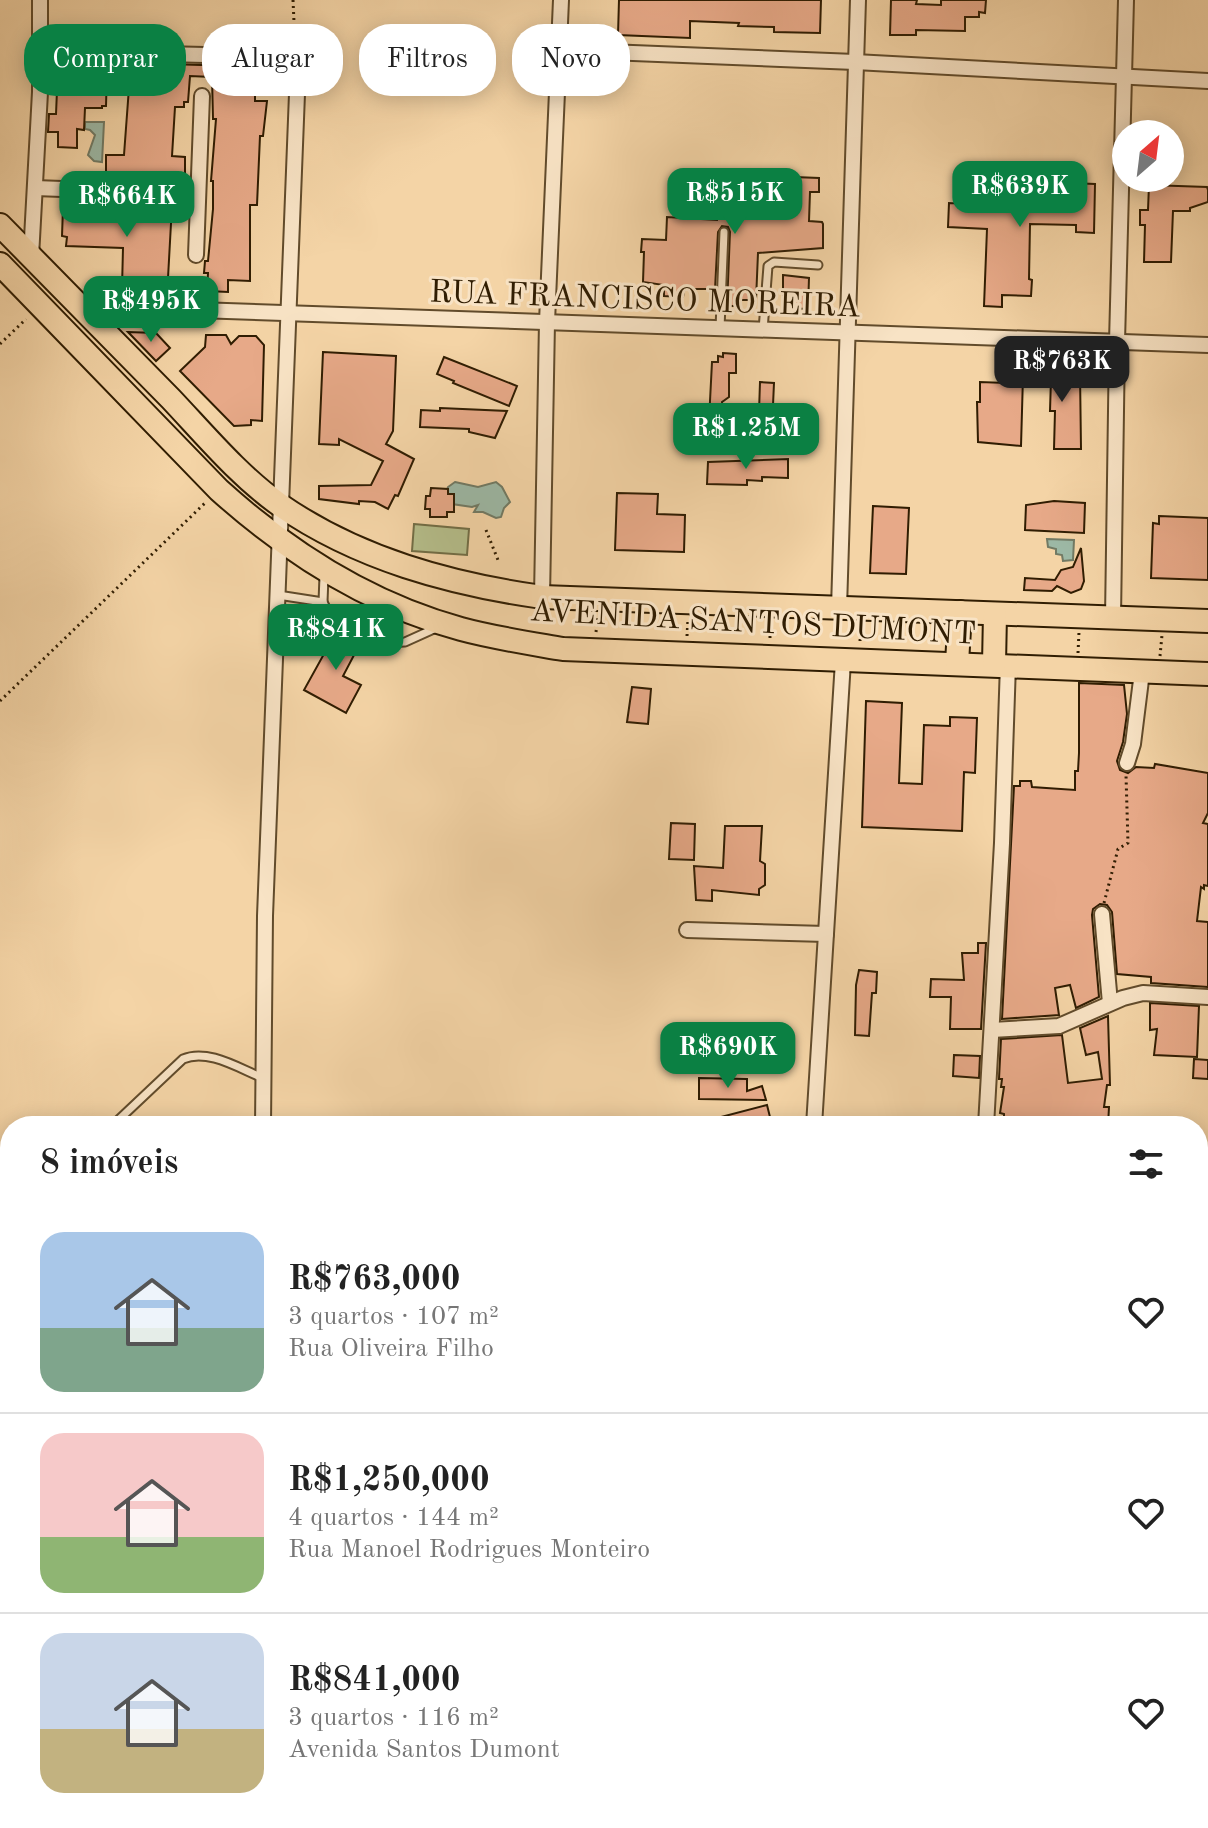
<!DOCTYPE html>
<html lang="pt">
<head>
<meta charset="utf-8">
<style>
	:root { --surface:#fff; --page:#f2f2f2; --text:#222; --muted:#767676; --line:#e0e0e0; --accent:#0b8043 }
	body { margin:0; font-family:"Old Standard TT",serif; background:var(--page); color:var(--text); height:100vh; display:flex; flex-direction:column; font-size:30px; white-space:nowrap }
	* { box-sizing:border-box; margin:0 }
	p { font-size:26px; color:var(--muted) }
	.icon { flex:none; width:44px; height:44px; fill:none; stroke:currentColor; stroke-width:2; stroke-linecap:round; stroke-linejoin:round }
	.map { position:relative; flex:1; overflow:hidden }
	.drawer { position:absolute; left:0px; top:1116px; width:1208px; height:712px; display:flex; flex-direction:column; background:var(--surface); border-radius:32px 32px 0 0; box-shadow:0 4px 20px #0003 }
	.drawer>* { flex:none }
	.hud { position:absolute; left:24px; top:24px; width:800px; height:72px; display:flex; gap:16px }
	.needle { width:52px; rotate:28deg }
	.fabs { position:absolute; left:1112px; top:120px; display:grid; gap:16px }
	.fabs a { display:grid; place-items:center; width:72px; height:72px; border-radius:50%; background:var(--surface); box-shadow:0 4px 20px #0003; font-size:40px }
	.price { position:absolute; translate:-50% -68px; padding:0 18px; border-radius:16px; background:var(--accent); color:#fff; font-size:26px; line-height:52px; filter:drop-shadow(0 2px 4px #0008) }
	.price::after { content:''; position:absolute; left:50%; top:48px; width:24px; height:18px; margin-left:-12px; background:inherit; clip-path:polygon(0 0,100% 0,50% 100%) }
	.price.on { background:#222; color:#fff }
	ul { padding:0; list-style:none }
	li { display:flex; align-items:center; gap:24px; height:200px; padding:0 40px }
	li+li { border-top:2px solid var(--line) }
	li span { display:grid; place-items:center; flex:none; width:224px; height:160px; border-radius:24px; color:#555 }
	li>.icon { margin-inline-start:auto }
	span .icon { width:96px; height:96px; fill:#fffc; stroke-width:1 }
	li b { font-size:34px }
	h2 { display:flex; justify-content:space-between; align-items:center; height:96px; padding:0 40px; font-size:34px }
	.tag { padding:0 28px; border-radius:32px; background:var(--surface); box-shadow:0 4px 20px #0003; font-size:28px; line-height:72px }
	.tag.on { background:var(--accent); color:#fff }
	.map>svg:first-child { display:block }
	.green { fill:#b5be8b; stroke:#726e46; stroke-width:2 }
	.water { fill:#9cb8a5; stroke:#717a64; stroke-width:2 }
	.building { fill:#e7a988; stroke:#301d02; stroke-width:2 }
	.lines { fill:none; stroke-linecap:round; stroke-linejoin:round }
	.lane-casing { stroke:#614b2b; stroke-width:11 }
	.street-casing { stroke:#614b2b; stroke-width:18 }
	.secondary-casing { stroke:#301d02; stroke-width:24 }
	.primary-casing { stroke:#301d02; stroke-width:26 }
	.path { stroke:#301d02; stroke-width:3; stroke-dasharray:2 4; stroke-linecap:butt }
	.lane { stroke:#f8e3c5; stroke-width:7 }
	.street { stroke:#f8e3c5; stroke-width:14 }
	.secondary { stroke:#f8e3c5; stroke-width:20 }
	.primary { stroke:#f4d4a6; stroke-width:22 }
	.labels { text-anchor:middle; stroke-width:6; stroke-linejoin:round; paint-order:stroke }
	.street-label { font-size:32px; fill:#301d02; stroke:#f8e3c5 }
</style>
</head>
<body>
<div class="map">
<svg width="1208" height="1828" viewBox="0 0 1208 1828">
	<rect width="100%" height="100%" fill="#f4d4a6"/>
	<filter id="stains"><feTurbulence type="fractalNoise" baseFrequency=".0025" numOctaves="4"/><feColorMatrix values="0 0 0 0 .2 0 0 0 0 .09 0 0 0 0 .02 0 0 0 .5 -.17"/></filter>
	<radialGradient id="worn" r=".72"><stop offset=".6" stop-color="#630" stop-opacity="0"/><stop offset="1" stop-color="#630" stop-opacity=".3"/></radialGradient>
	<polygon class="green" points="414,524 469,529 467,555 412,551"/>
	<g class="water">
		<polygon points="85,122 104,122 102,162 94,161 88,155 95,135 90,130 85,129"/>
		<polygon points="455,482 478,487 496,482 502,487 510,502 504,508 501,517 496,518 483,512 474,512 478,505 472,507 452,504 446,493 448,487"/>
		<polygon points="1047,539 1074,540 1073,560 1063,561 1062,555 1056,554 1056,549 1048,547"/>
	</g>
	<g class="building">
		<polygon points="619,0 821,0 820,33 774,32 774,27 738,26 739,23 690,21 690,38 618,35"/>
		<polygon points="891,0 917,0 916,4 941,5 941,0 986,0 985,13 979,12 979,17 965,17 965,31 916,30 916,35 890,35"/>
		<polygon points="136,63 233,66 233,69 248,70 247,77 255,78 255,101 267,101 263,136 260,136 257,205 250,205 250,281 228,280 228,292 207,291 208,273 204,273 205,261 208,261 213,209 213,181 211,181 216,119 213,119 212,77 190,76 188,102 184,102 184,107 175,107 172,156 185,157 185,175 155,174 155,178 106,176 106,155 124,155 130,74 135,74"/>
		<polygon points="58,67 107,69 106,106 102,106 102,108 85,108 84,130 77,129 77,148 58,147 58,132 48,132 49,114 56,114"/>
		<polygon points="719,174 819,178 819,192 810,192 809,221 822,222 823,224 823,248 758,253 756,300 739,300 738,306 727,306 730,232 728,227 722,226 718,232 715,289 687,289 684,291 683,297 664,296 664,285 643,282 644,252 641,252 642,239 666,240 667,217 717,220"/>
		<polygon points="992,181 1006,181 1006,188 1069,189 1070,183 1095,184 1094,233 1076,232 1076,225 1030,224 1029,279 1032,280 1031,296 1002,295 1002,307 984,306 987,229 948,227 949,203 984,205 984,182 992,183"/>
		<polygon points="1149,185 1207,187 1208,190 1208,202 1190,208 1190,211 1173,211 1171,262 1144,262 1145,225 1140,225 1140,210 1148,210"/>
		<polygon points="132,204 172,205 168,278 161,278 160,290 122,288 123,248 66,246 67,237 62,236 63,208 132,211"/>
		<polygon points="783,275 809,278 808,309 788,308 789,305 783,305"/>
		<polygon points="128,332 156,333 170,348 156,361"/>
		<polygon points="206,335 226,335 231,344 239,336 256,336 264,345 262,421 251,420 251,425 234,426 180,371 205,347"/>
		<polygon points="323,352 396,356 393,431 386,444 414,459 398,496 395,495 388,509 375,502 359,501 359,504 319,499 319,486 371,485 383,461 339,439 339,445 319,444"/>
		<polygon points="723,353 736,354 736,373 729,373 729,397 722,402 721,440 708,440 712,362 718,362 718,356 723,357"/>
		<polygon points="444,357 517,386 509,406 453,383 454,381 437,374"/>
		<polygon points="1027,363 1053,363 1053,372 1080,373 1081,449 1054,449 1055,411 1050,411 1051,379 1027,378"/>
		<polygon points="1006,376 1023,376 1021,446 978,442 977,402 980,402 980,382 1006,383"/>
		<polygon points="760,382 774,383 773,405 778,405 776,443 758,442"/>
		<polygon points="440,408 507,411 495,438 469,432 469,429 420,427 421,410 440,411"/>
		<polygon points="788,459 788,478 762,477 762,481 747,480 747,485 707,484 708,462"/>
		<polygon points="431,488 448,489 448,494 454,494 454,512 447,512 447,517 430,517 430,509 425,509 426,496 430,496"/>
		<polygon points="617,493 658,494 657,514 685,515 684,552 615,550"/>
		<polygon points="1054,501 1085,503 1084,533 1025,530 1026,505"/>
		<polygon points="873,506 909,508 906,574 870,573"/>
		<polygon points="1159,516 1208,518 1208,580 1151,578 1153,523 1159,524"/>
		<polygon points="1081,548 1084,581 1081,589 1071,593 1057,586 1052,591 1024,590 1025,578 1055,580 1061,570 1073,567"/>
		<polygon points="340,625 363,638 343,676 361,685 346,713 304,690"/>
		<polygon points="1079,683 1124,685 1127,714 1123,742 1117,761 1120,770 1128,773 1136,767 1154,768 1155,764 1208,773 1208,813 1203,823 1208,824 1208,886 1204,885 1204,889 1201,887 1197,921 1208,922 1208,987 1151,983 1151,977 1117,974 1112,912 1107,905 1100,904 1093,909 1092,915 1099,997 1076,1008 1070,985 1055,988 1059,1015 1002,1019 1014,786 1020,786 1020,781 1031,781 1032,787 1075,790 1075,771 1078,771 1079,753"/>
		<polygon points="632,687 651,689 648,724 627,722"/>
		<polygon points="866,701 902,703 899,783 922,784 924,725 950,726 950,717 977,718 975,773 964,772 962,831 862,827"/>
		<polygon points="671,823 695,824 694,860 669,859"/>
		<polygon points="725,826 762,826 760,861 765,864 765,885 759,889 759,895 712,890 712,901 696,900 694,866 723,868"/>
		<polygon points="978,943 986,943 981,1029 950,1029 951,997 930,997 931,979 964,980 962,953 978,953"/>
		<polygon points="859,970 877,972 876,993 872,993 869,1036 855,1035 856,985"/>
		<polygon points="1150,1003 1199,1006 1197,1057 1154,1055 1157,1029 1150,1030"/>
		<polygon points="1108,1016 1110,1085 1107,1085 1104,1107 1109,1107 1108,1126 1029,1124 1029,1126 1004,1126 1004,1114 1000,1113 1004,1087 1001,1087 1002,1079 999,1079 1001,1039 1062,1035 1068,1083 1102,1079 1098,1052 1086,1055 1080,1028"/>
		<polygon points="954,1055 980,1056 979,1078 953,1076"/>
		<polygon points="1194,1059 1208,1060 1208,1079 1193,1078"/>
		<polygon points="699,1078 747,1079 747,1091 762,1086 766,1100 699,1099"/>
		<polygon points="767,1105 771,1121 754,1126 703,1126 702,1122"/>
	</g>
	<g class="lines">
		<g class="lane-casing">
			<g id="lane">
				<polyline points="720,328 724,232"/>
				<polyline points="763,330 768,266 774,262 818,265"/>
				<polyline points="324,576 323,602 327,610 386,643 405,642 436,628"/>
				<polyline points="278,595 323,602"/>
				<polyline points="276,650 316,641 333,616"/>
				<path d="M112,1126L183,1059C208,1048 240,1069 263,1078"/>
			</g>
		</g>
		<g class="street-casing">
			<g id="street">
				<polyline points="558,50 855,62 1208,81"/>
				<polyline points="41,51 284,57 292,59 298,68 265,916 263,1126"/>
				<polyline points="35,188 197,194"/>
				<polyline points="196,255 202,96"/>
				<polyline points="31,257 40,92 40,0"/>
				<polyline points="81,306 1208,345"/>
				<polyline points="542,597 547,322 561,0"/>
				<polyline points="839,608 858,0"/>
				<polyline points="1113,618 1117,342 1126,0"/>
				<polyline points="1127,763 1133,744 1142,672"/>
				<polyline points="1102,914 1110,1003"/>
				<polyline points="687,930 826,934"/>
				<polyline points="992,1030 1059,1026 1123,998 1143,993 1208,997"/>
				<polyline points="814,1126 843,661"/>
				<polyline points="986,1126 1002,843 1008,664"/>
				<polyline points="1198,1185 1208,1188"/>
				<polyline points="0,1253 10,1263"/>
				<polyline points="1198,1413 1208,1412"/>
				<polyline points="1198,1453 1208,1454"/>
				<polyline points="0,1454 10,1465"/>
				<polyline points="1198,1703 1208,1700"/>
				<polyline points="233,1828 234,1818"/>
			</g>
		</g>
		<g class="secondary-casing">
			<g id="secondary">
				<polyline points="0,1726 10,1737"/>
				<polyline points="0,1783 10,1795"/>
				<polyline points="28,1818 36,1828"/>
				<polyline points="89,1818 99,1828"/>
			</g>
		</g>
		<g class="primary-casing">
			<g id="primary">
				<path d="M0,225C57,283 114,341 171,399C205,435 239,476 280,505C358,559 450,584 542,597L1208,621"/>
				<path d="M0,264L219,490C289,553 369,604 461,629C494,638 528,643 563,649L1208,674"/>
				<polyline points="957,663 960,612"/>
				<polyline points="994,664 995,614"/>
			</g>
		</g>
		<g class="path">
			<polyline points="293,0 295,44"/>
			<polyline points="0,344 26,319"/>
			<polyline points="486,530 498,560"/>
			<polyline points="596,632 598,615"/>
			<polyline points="687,636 688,619"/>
			<polyline points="770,638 770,622"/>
			<polyline points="860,641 861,625"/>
			<polyline points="1078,653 1079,632"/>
			<polyline points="1160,656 1162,635"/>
			<polyline points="0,701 205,503"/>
			<polyline points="1104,903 1118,849 1128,843 1126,775"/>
			<polyline points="1060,1828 1060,1818"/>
		</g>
		<use href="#lane" class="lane"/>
		<use href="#street" class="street"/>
		<use href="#secondary" class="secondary"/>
		<use href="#primary" class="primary"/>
	</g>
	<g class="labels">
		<g class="street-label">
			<text transform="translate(645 298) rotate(2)" y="11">RUA FRANCISCO MOREIRA</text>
			<text transform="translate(753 621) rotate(3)" y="11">AVENIDA SANTOS DUMONT</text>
		</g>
	</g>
	<rect width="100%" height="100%" filter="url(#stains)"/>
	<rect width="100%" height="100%" fill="url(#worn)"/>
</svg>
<div class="fabs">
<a><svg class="needle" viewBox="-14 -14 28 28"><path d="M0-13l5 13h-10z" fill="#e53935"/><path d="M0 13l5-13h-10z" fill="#767676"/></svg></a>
</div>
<b class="price" style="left:1020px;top:229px">R$639K</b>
<b class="price" style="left:735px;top:236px">R$515K</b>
<b class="price" style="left:127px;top:239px">R$664K</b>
<b class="price" style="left:151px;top:344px">R$495K</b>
<b class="price on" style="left:1062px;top:404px">R$763K</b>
<b class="price" style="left:746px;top:471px">R$1.25M</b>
<b class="price" style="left:336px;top:672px">R$841K</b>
<b class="price" style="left:728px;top:1090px">R$690K</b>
<div class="hud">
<a class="tag on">Comprar</a>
<a class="tag">Alugar</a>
<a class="tag">Filtros</a>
<a class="tag">Novo</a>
</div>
<section class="drawer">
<h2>8 imóveis<svg class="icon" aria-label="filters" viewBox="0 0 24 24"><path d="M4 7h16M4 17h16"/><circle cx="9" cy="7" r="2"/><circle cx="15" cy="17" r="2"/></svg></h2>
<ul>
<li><span style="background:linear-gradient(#a9c7e8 60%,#7fa58c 0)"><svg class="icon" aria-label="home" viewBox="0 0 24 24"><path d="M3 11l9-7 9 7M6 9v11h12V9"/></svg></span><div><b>R$763,000</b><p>3 quartos · 107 m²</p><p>Rua Oliveira Filho</p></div><svg class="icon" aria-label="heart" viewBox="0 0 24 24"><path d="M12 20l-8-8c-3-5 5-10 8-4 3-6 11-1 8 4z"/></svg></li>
<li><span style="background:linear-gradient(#f6c9c9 65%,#8fb573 0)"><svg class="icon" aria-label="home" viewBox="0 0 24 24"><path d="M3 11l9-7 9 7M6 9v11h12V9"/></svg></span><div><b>R$1,250,000</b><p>4 quartos · 144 m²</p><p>Rua Manoel Rodrigues Monteiro</p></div><svg class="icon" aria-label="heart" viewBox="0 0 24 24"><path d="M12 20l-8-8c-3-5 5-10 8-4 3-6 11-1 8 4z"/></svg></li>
<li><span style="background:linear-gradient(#c9d6e8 60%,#c2b280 0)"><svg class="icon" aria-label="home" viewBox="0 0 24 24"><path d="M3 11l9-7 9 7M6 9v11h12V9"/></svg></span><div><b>R$841,000</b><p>3 quartos · 116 m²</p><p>Avenida Santos Dumont</p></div><svg class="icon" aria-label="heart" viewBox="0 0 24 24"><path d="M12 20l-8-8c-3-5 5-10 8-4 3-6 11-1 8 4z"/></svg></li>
</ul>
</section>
</div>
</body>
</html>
